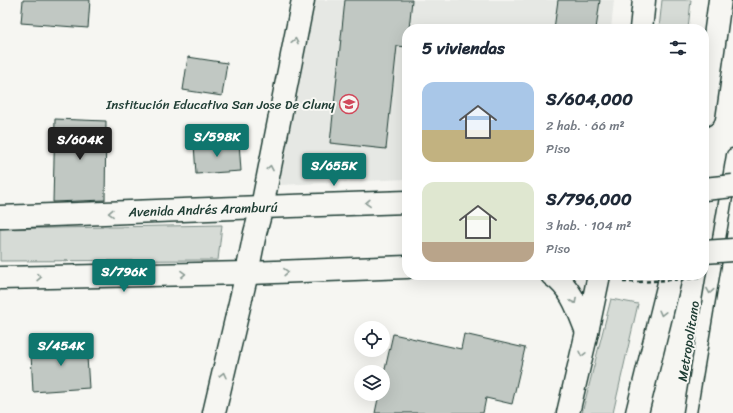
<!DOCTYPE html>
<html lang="es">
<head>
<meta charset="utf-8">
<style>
	:root { --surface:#fff; --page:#f2f2f3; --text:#1f2937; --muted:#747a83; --accent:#0f766e }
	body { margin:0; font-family:Sriracha,sans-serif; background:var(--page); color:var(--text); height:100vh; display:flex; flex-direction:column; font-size:15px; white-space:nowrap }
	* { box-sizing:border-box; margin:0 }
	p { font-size:13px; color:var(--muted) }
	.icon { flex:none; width:22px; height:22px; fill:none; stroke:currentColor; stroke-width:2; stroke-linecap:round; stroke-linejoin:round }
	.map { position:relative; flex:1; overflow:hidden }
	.panel { position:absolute; left:402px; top:24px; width:307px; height:256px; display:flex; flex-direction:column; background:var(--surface); border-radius:16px; box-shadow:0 4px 16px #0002 }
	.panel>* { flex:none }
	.controls { position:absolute; left:354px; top:321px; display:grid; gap:8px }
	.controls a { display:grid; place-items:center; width:36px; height:36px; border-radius:50%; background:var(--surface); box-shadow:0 4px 16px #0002; font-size:20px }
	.price { position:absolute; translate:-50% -34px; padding:0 9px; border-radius:4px; background:var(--accent); color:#fff; font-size:13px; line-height:26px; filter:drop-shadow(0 1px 2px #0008) }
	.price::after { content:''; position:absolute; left:50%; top:24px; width:12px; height:9px; margin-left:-6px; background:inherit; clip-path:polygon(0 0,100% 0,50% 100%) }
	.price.active { background:#222; color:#fff }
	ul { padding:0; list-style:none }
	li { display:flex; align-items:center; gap:12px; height:100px; padding:0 20px }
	li span { display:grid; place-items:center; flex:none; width:112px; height:80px; border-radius:12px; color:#555 }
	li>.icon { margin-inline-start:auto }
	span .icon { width:48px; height:48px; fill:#fffc; stroke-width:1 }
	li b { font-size:17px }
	h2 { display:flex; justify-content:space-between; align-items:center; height:48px; padding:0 20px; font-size:17px }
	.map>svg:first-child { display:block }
	.built { fill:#e6e8e4 }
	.green { fill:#d6dbd6; stroke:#7a8c85 }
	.building { fill:#c1c8c3; stroke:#1f3d34 }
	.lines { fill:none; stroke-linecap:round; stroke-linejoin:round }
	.service-casing { stroke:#1f3d34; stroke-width:15 }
	.minor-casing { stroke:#1f3d34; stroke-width:25 }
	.secondary-casing { stroke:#1f3d34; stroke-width:25 }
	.primary-casing { stroke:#1f3d34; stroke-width:25 }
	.motorway-casing { stroke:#1f3d34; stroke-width:25 }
	.path { stroke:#1f3d34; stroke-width:2.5; stroke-dasharray:4 3; stroke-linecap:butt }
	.service { stroke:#f6f6f2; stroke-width:12 }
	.minor { stroke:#f6f6f2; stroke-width:22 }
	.secondary { stroke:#f6f6f2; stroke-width:22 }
	.primary { stroke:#f6f6f2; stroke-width:22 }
	.motorway { stroke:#f6f6f2; stroke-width:22 }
	.secondary-bridge-casing { stroke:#1f3d34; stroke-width:25; stroke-linecap:butt }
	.path-bridge { stroke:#1f3d34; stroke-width:2.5; stroke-dasharray:4 3; stroke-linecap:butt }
	.secondary-bridge { stroke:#f6f6f2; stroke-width:22 }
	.oneway { stroke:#8a9a93 }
	.labels { text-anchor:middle; stroke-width:4; stroke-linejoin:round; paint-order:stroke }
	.poi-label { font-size:13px; fill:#1f3d34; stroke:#f6f6f2; text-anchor:end }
	.street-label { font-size:13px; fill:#1f3d34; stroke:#f6f6f2 }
</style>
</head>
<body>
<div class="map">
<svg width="733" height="413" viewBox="0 0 733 413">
	<rect width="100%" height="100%" fill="#f6f6f2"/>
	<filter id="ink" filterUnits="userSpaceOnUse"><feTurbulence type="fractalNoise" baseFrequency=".025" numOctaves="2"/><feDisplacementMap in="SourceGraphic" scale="8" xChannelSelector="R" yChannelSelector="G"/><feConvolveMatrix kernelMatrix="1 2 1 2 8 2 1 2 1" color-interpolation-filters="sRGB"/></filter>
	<g filter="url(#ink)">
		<polygon class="built" points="306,0 614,0 611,29 407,29 407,179 280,185"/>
		<g class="green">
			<polygon points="662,0 691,0 688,29 659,29"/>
			<polygon points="222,225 218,260 0,261 0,229"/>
			<polygon points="611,299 638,304 613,413 582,413"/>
		</g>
		<g class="building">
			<polygon points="23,0 90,0 88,28 21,23"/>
			<polygon points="345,0 412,0 409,29 407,29 407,47 397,46 386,149 330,143"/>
			<polygon points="558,0 600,0 596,29 554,29"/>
			<polygon points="188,57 227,63 222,96 183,90"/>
			<polygon points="55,119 106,121 105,200 53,202"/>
			<polygon points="239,142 241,171 196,174 194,144"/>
			<polygon points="393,334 461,349 464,334 525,348 512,404 486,398 483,413 375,413 379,394 383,394 383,378"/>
			<polygon points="86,341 89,388 33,392 31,354 46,353 45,344"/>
		</g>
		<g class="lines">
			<g class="service-casing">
				<polyline id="service" points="690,413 733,155"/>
			</g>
			<g class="minor-casing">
				<polyline id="minor" points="214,413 247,273 255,233 262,207 303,0"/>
			</g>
			<g class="secondary-casing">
				<g id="secondary">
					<polyline points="0,217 262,207 407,202"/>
					<polyline points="0,278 247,273 407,267"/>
				</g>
			</g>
			<g class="primary-casing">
				<g id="primary">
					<polyline points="641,29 644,0"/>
					<path d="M552,275C572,288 579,312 587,332"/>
					<polyline points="568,413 587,332 599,275"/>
				</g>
			</g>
			<g class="motorway-casing">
				<g id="motorway">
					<polyline points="704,115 720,0"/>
					<polyline points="637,413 671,275"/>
				</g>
			</g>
			<polyline class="path" points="623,282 639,282"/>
			<use href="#service" class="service"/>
			<use href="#minor" class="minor"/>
			<use href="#secondary" class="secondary"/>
			<use href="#primary" class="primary"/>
			<use href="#motorway" class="motorway"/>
			<g class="secondary-bridge-casing">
				<g id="secondary-bridge">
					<polyline points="704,189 733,186"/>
					<polyline points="704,252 733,250"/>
				</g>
			</g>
			<polyline class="path-bridge" points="639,282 699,278"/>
			<use href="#secondary-bridge" class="secondary-bridge"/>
		</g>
		<defs><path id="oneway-chevron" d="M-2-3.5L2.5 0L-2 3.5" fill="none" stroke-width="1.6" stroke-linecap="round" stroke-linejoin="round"/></defs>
		<g class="oneway">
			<use href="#oneway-chevron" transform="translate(295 41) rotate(-79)"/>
			<use href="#oneway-chevron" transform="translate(270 168) rotate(-79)"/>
			<use href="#oneway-chevron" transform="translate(368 203) rotate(178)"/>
			<use href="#oneway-chevron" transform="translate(111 213) rotate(178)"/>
			<use href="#oneway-chevron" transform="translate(286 272) rotate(-2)"/>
			<use href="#oneway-chevron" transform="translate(183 274) rotate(-1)"/>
			<use href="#oneway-chevron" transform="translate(39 277) rotate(-1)"/>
			<use href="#oneway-chevron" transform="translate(710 291) rotate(99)"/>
			<use href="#oneway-chevron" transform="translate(574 301) rotate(63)"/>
			<use href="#oneway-chevron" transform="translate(662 313) rotate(104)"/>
			<use href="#oneway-chevron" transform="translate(582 354) rotate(103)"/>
			<use href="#oneway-chevron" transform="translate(223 375) rotate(-77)"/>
		</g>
	</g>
	<defs>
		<g id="school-ring" transform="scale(1)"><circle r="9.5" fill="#f6f6f2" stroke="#d1495b" stroke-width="1.5"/><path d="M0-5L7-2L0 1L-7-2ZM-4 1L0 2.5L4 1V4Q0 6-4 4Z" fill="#d1495b"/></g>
	</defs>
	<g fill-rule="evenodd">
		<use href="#school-ring" x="349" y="104"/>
	</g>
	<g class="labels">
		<g class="poi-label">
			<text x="335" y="109">Institución Educativa San Jose De Cluny</text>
		</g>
		<g class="street-label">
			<text transform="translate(203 209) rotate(-2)" y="5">Avenida Andrés Aramburú</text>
			<text transform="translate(688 341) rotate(-81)" y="5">Metropolitano</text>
		</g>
	</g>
</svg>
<div class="controls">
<a><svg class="icon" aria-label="locate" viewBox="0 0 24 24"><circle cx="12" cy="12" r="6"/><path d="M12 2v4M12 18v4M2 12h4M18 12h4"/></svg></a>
<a><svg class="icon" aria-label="layers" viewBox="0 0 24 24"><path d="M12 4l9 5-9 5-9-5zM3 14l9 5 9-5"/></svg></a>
</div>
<b class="price" style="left:217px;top:158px">S/598K</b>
<b class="price active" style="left:80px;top:161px">S/604K</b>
<b class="price" style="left:334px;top:187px">S/655K</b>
<b class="price" style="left:124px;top:293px">S/796K</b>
<b class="price" style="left:61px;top:367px">S/454K</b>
<section class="panel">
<h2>5 viviendas<svg class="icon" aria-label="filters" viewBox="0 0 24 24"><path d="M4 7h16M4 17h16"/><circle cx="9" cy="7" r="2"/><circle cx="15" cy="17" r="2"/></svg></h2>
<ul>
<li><span style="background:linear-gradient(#a9c7e8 60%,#c2b280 0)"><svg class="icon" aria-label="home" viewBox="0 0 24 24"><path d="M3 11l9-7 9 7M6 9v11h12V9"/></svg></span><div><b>S/604,000</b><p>2 hab. · 66 m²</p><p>Piso</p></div></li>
<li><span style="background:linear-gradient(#dfe7d0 75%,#b9a48a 0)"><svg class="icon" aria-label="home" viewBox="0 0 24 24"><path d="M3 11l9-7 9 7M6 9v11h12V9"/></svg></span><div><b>S/796,000</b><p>3 hab. · 104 m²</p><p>Piso</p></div></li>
</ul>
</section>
</div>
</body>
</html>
